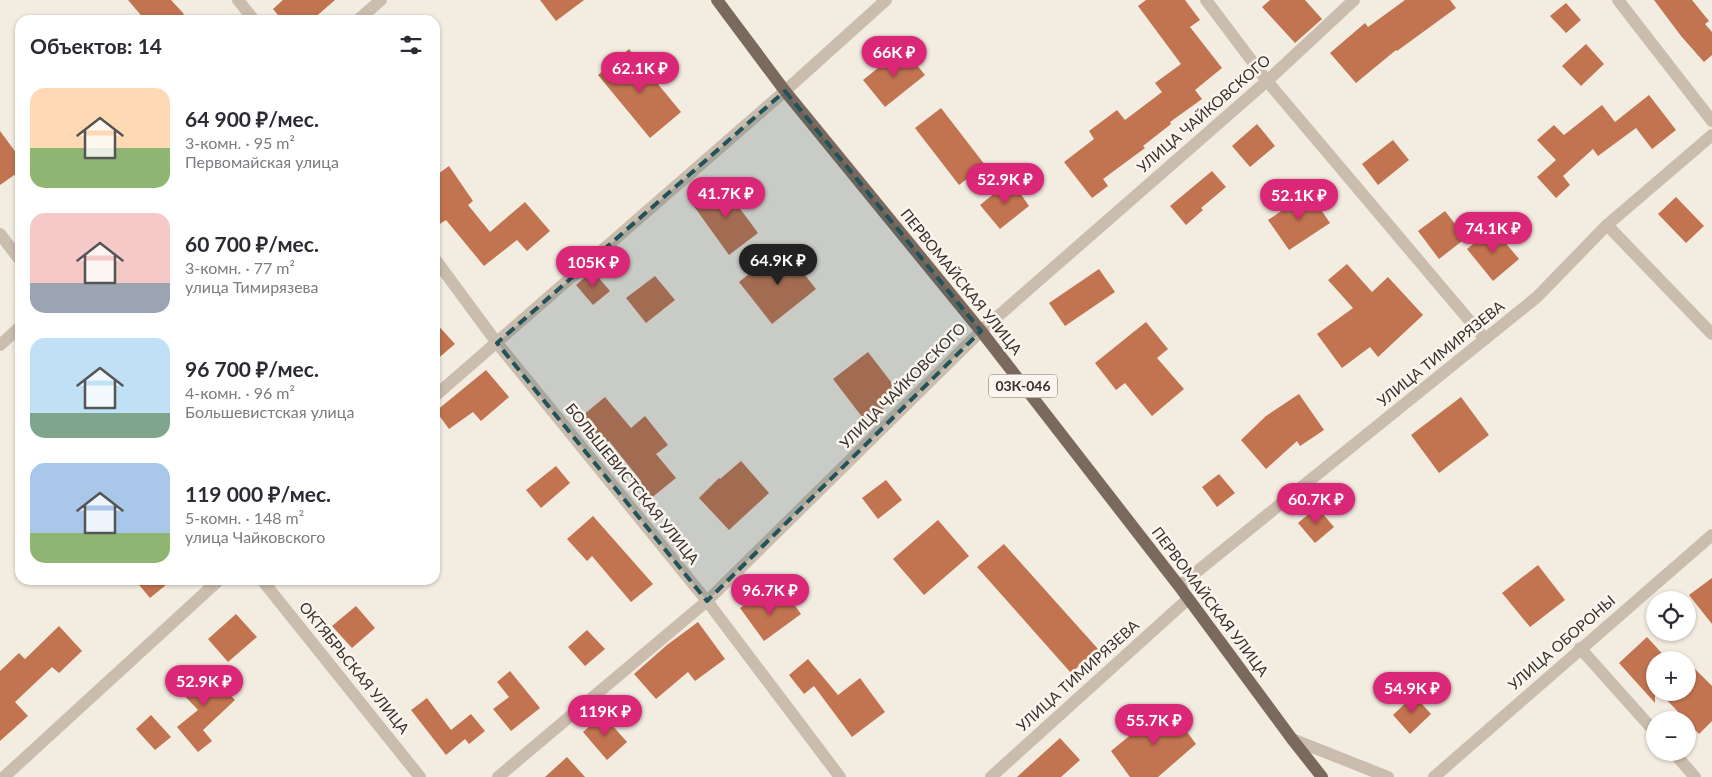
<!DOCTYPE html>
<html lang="ru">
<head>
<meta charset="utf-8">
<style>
	:root { --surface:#fff; --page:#f7f7f7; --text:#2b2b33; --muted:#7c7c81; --accent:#db2777 }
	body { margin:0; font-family:Lato,sans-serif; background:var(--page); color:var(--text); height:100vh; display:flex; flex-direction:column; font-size:19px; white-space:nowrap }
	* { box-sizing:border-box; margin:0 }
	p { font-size:16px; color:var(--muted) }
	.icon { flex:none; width:28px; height:28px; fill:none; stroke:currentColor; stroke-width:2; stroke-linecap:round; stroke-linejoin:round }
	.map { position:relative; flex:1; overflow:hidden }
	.details { position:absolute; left:15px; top:15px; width:425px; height:570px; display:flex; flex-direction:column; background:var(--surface); border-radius:15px; box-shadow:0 1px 4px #0004 }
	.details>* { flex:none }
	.buttons { position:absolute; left:1646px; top:591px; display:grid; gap:10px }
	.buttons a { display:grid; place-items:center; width:50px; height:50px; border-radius:50%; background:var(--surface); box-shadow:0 1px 4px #0004; font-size:25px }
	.price { position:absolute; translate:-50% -42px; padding:0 11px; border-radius:18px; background:var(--accent); color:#fff; font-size:16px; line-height:32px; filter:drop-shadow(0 1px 2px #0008) }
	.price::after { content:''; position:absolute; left:50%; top:30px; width:15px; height:11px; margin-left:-8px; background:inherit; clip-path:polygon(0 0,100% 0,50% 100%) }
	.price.current { background:#222; color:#fff }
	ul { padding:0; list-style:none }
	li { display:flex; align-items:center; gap:15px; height:125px; padding:0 15px }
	li span { display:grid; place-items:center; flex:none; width:140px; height:100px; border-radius:15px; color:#555 }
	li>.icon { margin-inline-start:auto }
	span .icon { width:60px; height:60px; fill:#fffc; stroke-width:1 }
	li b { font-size:21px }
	h2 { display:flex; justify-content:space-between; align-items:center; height:60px; padding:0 15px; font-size:21px }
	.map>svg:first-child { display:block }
	.building { fill:#c27450 }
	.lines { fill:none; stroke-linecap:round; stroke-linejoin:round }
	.street { stroke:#cbbdad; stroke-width:12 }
	.primary { stroke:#7b695d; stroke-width:12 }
	.marked { fill:#22525a; fill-opacity:0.2; stroke:#22525a; stroke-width:4; stroke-dasharray:10 6; stroke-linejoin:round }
	.labels { text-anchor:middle; stroke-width:5; stroke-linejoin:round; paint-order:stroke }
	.shield { fill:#faf5ee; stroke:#736c66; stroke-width:1 }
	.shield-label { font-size:14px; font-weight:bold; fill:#39312b }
	.street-label { font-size:15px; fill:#39312b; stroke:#faf5ee }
</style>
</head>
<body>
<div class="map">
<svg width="1712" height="777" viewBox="0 0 1712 777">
	<rect width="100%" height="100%" fill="#f3ece1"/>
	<g class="building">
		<polygon points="128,0 171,0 184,14 177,20 145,20"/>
		<polygon points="283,0 335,0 312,20 282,20 273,9"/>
		<polygon points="540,0 584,0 556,21"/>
		<polygon points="1146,0 1185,0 1200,20 1190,27 1222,68 1195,90 1202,99 1170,122 1171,124 1143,146 1145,148 1103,179 1108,186 1092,198 1064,162 1094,139 1089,131 1117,110 1125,120 1162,92 1155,83 1181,64 1138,6"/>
		<polygon points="1270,0 1305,0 1322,19 1295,43 1262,7"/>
		<polygon points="1405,0 1450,0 1456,8 1397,51 1396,50 1356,83 1330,53 1365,23 1368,27"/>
		<polygon points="1654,0 1692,0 1709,21 1705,24 1712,32 1712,55 1704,62 1681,36"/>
		<polygon points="1566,3 1581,20 1566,33 1550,16"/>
		<polygon points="1586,44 1604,64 1581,86 1562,66"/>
		<polygon points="903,48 925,75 885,107 863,80"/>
		<polygon points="629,49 681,112 650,138 598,75"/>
		<polygon points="1649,95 1676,130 1652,149 1636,128 1598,156 1593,149 1563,176 1570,185 1556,198 1537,177 1556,160 1537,140 1554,125 1564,135 1602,105 1615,122"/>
		<polygon points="941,108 985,165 959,185 915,128"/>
		<polygon points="1257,124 1275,146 1250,167 1232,146"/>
		<polygon points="0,131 20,158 20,171 0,185"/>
		<polygon points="1393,140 1409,160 1378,185 1362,164"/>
		<polygon points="449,166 473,201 468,205 490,232 525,202 550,231 527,251 517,240 484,266 446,220 435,227 435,176"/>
		<polygon points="1212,171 1226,187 1201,208 1203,210 1186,225 1170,206"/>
		<polygon points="1011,180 1029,206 1000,229 980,205"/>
		<polygon points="722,184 758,233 729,255 693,205"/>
		<polygon points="1309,192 1330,223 1289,250 1268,220"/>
		<polygon points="1676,197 1704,226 1686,243 1658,214"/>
		<polygon points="1445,211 1466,238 1439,259 1418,231"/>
		<polygon points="1493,228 1519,259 1493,281 1467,249"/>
		<polygon points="783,247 816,289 772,324 739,282"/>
		<polygon points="1347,264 1372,292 1388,277 1423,315 1378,357 1370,347 1342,368 1317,334 1353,308 1328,280"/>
		<polygon points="1099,269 1115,292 1065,326 1049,303"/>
		<polygon points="593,271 610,291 593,305 576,285"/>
		<polygon points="655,276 675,300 646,323 626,298"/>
		<polygon points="435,322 455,344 435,361"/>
		<polygon points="1146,322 1168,349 1157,358 1184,389 1152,416 1125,383 1116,390 1095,363"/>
		<polygon points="868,352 901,395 866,422 833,379"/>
		<polygon points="486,370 509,397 481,421 473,412 449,429 436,411"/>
		<polygon points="1299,394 1324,430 1300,446 1297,441 1266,469 1241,440 1266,416"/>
		<polygon points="605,397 631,428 645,416 668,445 656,454 676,478 650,499 638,483 641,481 609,441 605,444 582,416"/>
		<polygon points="1461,397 1489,435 1439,473 1411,435"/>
		<polygon points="741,461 769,493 729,530 699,498 719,478 720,479"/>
		<polygon points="556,466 570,483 541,508 526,490"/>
		<polygon points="1219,474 1235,493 1217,507 1202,487"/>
		<polygon points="886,480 902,500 878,519 862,498"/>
		<polygon points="1317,507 1334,527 1315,543 1298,523"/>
		<polygon points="593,516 653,584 631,602 592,556 587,561 567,539"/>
		<polygon points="938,520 969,556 924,595 893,559"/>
		<polygon points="1004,544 1098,649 1071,673 977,567"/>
		<polygon points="1538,565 1565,600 1530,627 1502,593"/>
		<polygon points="1712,578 1712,624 1689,595"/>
		<polygon points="135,580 172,580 150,598"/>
		<polygon points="758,595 769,610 788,596 801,614 764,641 740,608"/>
		<polygon points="356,606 375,628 352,648 332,626"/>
		<polygon points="236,614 257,637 228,662 208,639"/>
		<polygon points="698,622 725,659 695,681 688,672 656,699 634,674 667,645"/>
		<polygon points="59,626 82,651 59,673 52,667 15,702 28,716 0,741 0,671 19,653 25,659"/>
		<polygon points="587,630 605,649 585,666 568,647"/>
		<polygon points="1647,637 1668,660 1655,660 1655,703 1619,663"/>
		<polygon points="808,659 838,695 860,678 885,712 852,737 814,686 804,694 789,675"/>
		<polygon points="205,668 235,700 203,730 212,741 198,752 177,727 198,710 180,691"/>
		<polygon points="1694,668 1712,686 1712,721 1699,734 1688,722 1688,720 1686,720 1659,692 1688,692 1688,674"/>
		<polygon points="510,671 540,708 511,731 493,709 509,697 497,682"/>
		<polygon points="1414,695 1431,714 1410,734 1393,715"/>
		<polygon points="427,698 451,730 471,714 485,731 469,744 465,739 446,755 411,710"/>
		<polygon points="1167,705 1196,744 1158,777 1130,777 1111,751"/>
		<polygon points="151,715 171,737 155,750 136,729"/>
		<polygon points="603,715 627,742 607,760 583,732"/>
		<polygon points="1060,738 1080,760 1061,777 1017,777"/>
		<polygon points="567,757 585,777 545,777"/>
	</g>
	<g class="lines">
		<g class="street">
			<polyline points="238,0 254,20"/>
			<polyline points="1206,0 1267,81 1485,339"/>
			<polyline points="1618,0 1712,121"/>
			<polyline points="358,20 381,0"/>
			<polyline points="1607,225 1712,334"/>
			<polyline points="0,234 20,260"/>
			<polyline points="435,259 497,343 707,601 840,777"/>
			<polyline points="0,345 20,327"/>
			<polyline points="435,396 785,91 886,0"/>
			<polyline points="262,580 420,777"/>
			<polyline points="1179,586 1537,297 1607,225 1712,135"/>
			<polyline points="1580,648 1655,732"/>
			<polyline points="1292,739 1388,777"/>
			<polyline points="1673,752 1695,777"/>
			<polyline points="4,777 219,580"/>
			<polyline points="498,777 707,601 981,331 1267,81 1354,0"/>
			<polyline points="991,777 1188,599"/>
			<polyline points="1434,777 1712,535"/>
		</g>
		<polyline class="primary" points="717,0 785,91 981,331 1179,586 1292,739 1322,777"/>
	</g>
	<path class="marked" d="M785,91L981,331L707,601L497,343Z"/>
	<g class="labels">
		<rect class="shield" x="989" y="374.5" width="68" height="23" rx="4"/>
		<g class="shield-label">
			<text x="1023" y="391">03К-046</text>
		</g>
		<g class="street-label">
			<text transform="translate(1204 114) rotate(-41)" y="5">УЛИЦА ЧАЙКОВСКОГО</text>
			<text transform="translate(961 282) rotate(51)" y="5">ПЕРВОМАЙСКАЯ УЛИЦА</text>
			<text transform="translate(1441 354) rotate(-39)" y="5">УЛИЦА ТИМИРЯЗЕВА</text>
			<text transform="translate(903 386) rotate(-45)" y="5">УЛИЦА ЧАЙКОВСКОГО</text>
			<text transform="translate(632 484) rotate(51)" y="5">БОЛЬШЕВИСТСКАЯ УЛИЦА</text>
			<text transform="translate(1210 602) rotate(53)" y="5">ПЕРВОМАЙСКАЯ УЛИЦА</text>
			<text transform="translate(1562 643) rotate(-41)" y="5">УЛИЦА ОБОРОНЫ</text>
			<text transform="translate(354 668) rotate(51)" y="5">ОКТЯБРЬСКАЯ УЛИЦА</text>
			<text transform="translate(1078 676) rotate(-42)" y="5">УЛИЦА ТИМИРЯЗЕВА</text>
		</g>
	</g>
</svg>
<div class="buttons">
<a><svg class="icon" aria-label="locate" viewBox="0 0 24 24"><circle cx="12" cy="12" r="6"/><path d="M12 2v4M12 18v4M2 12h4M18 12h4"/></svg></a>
<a>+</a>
<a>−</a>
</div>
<b class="price" style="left:894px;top:78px">66K ₽</b>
<b class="price" style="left:640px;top:94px">62.1K ₽</b>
<b class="price" style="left:1005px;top:205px">52.9K ₽</b>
<b class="price" style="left:726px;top:219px">41.7K ₽</b>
<b class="price" style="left:1299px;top:221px">52.1K ₽</b>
<b class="price" style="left:1493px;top:254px">74.1K ₽</b>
<b class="price current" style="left:778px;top:286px">64.9K ₽</b>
<b class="price" style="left:593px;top:288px">105K ₽</b>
<b class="price" style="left:1316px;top:525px">60.7K ₽</b>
<b class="price" style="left:770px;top:616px">96.7K ₽</b>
<b class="price" style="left:204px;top:707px">52.9K ₽</b>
<b class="price" style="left:1412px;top:714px">54.9K ₽</b>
<b class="price" style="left:605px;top:737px">119K ₽</b>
<b class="price" style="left:1154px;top:746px">55.7K ₽</b>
<section class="details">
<h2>Объектов: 14<svg class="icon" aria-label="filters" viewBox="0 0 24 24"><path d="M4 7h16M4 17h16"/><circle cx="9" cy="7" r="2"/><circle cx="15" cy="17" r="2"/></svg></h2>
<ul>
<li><span style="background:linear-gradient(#ffd9b3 60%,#8fb573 0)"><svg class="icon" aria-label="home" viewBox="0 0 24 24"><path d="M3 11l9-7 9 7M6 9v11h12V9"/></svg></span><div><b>64 900 ₽/мес.</b><p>3-комн. · 95 m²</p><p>Первомайская улица</p></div></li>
<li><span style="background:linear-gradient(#f6c9c9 70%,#9aa5b1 0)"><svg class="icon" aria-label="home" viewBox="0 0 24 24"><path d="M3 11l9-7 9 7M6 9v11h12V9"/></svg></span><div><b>60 700 ₽/мес.</b><p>3-комн. · 77 m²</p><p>улица Тимирязева</p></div></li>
<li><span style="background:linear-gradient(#bfe0f5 75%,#7fa58c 0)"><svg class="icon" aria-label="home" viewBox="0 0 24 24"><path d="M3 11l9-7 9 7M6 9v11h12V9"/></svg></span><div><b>96 700 ₽/мес.</b><p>4-комн. · 96 m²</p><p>Большевистская улица</p></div></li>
<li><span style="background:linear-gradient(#a9c7e8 70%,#8fb573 0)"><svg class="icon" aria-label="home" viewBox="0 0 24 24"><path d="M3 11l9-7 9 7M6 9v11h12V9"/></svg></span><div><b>119 000 ₽/мес.</b><p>5-комн. · 148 m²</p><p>улица Чайковского</p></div></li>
</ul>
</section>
</div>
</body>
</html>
